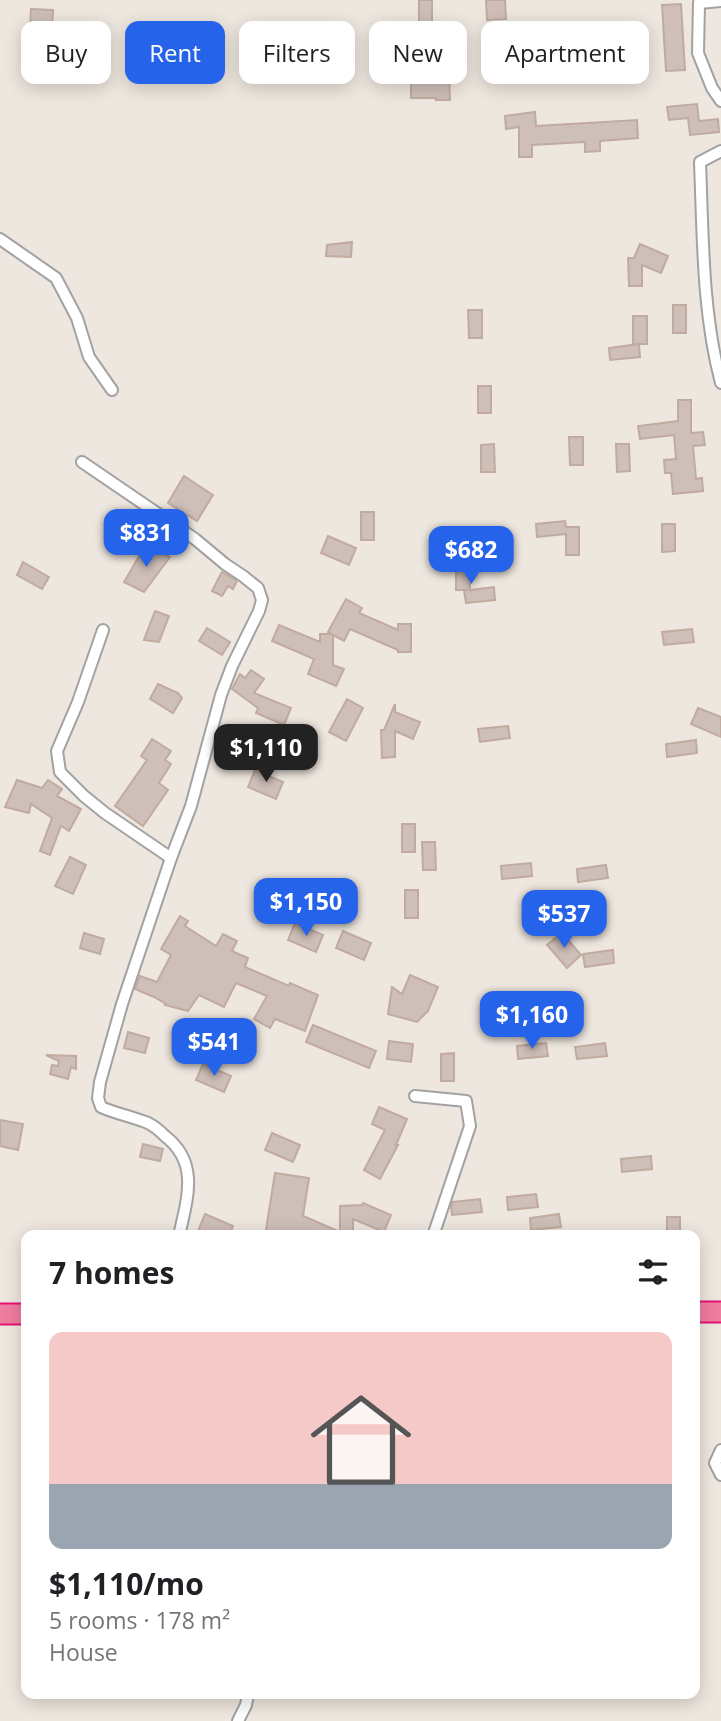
<!DOCTYPE html>
<html lang="en">
<head>
<meta charset="utf-8">
<style>
	:root { --surface:#fff; --page:#f2f2f2; --text:#202124; --muted:#757577; --accent:#2563eb }
	body { margin:0; font-family:"Open Sans",sans-serif; background:var(--page); color:var(--text); height:100vh; display:flex; flex-direction:column; font-size:26px; white-space:nowrap }
	* { box-sizing:border-box; margin:0 }
	p { font-size:23px; color:var(--muted) }
	.icon { flex:none; width:38px; height:38px; fill:none; stroke:currentColor; stroke-width:2; stroke-linecap:round; stroke-linejoin:round }
	.map { position:relative; flex:1; overflow:hidden }
	.side { position:absolute; left:21px; top:1230px; width:679px; height:469px; display:flex; flex-direction:column; background:var(--surface); border-radius:14px; box-shadow:0 4px 18px #0003 }
	.side>* { flex:none }
	.guide { position:absolute; left:21px; top:21px; width:679px; height:63px; display:flex; gap:14px }
	.price { position:absolute; translate:-50% -60px; padding:0 16px; border-radius:14px; background:var(--accent); color:#fff; font-size:23px; line-height:46px; filter:drop-shadow(0 2px 4px #0008) }
	.price::after { content:''; position:absolute; left:50%; top:42px; width:21px; height:16px; margin-left:-10px; background:inherit; clip-path:polygon(0 0,100% 0,50% 100%) }
	.price.current { background:#222; color:#fff }
	ul { padding:0; list-style:none }
	li { display:grid; align-content:center; gap:14px; height:371px; padding:0 28px }
	li span { display:grid; place-items:center; height:217px; border-radius:14px; color:#555 }
	li>.icon { margin-inline-start:auto }
	span .icon { width:126px; height:126px; fill:#fffc; stroke-width:1 }
	li b { font-size:30px }
	h2 { display:flex; justify-content:space-between; align-items:center; height:84px; padding:0 28px; font-size:30px }
	.pill { padding:0 24px; border-radius:14px; background:var(--surface); box-shadow:0 4px 18px #0003; font-size:24px; line-height:63px }
	.pill.current { background:var(--accent); color:#fff }
	.map>svg:first-child { display:block }
	.building { fill:#cebfb8; stroke:#c1aba0; stroke-width:2 }
	.lines { fill:none; stroke-linecap:round; stroke-linejoin:round }
	.street-casing { stroke:#a2a2a2; stroke-width:14 }
	.highway-casing { stroke:#e61274; stroke-width:23 }
	.street { stroke:#fff; stroke-width:10 }
	.highway { stroke:#ef7da0; stroke-width:19 }
</style>
</head>
<body>
<div class="map">
<svg width="721" height="1721" viewBox="0 0 721 1721">
	<rect width="100%" height="100%" fill="#eee7df"/>
	<g class="building">
		<rect x="419" y="0" width="13" height="26"/>
		<polygon points="486,0 505,0 506,19 487,20"/>
		<polygon points="681,4 685,70 666,71 662,5"/>
		<polygon points="31,9 53,10 52,31 30,28"/>
		<polygon points="634,34 634,52 537,56 536,37"/>
		<polygon points="530,66 531,78 502,82 500,69"/>
		<polygon points="411,71 424,71 424,73 449,72 450,100 436,100 436,98 411,98"/>
		<polygon points="697,104 699,121 718,119 719,132 690,135 688,118 669,120 667,107"/>
		<polygon points="535,112 536,126 637,120 638,138 600,141 600,151 585,152 585,142 532,145 532,157 519,157 519,127 506,129 505,116"/>
		<polygon points="352,242 351,257 326,256 327,245"/>
		<polygon points="640,244 668,256 661,273 642,265 642,286 629,286 628,258 634,258"/>
		<rect x="673" y="305" width="13" height="28"/>
		<polygon points="468,310 482,310 482,338 469,338"/>
		<rect x="633" y="316" width="14" height="28"/>
		<polygon points="639,344 640,357 610,360 609,348"/>
		<rect x="478" y="386" width="13" height="27"/>
		<polygon points="678,400 691,400 691,433 703,432 705,445 693,446 696,479 702,478 703,491 673,494 671,473 665,473 664,460 676,459 674,435 640,439 638,426 678,421"/>
		<polygon points="569,437 583,437 583,465 570,465"/>
		<polygon points="494,444 495,472 481,472 481,445"/>
		<polygon points="616,444 629,444 630,471 617,472"/>
		<polygon points="184,476 213,495 197,521 168,503"/>
		<rect x="361" y="512" width="13" height="28"/>
		<polygon points="565,521 566,527 579,527 579,555 566,555 566,534 537,537 536,524"/>
		<polygon points="662,524 675,524 675,551 662,552"/>
		<polygon points="120,525 134,533 137,526 146,531 138,547 115,535"/>
		<polygon points="453,527 453,555 440,556 440,528"/>
		<polygon points="328,536 356,548 349,565 321,553"/>
		<polygon points="145,546 170,557 144,592 124,582"/>
		<polygon points="23,562 49,577 42,589 17,575"/>
		<polygon points="456,562 469,562 470,590 494,587 495,600 466,603 464,590 468,590 456,590"/>
		<polygon points="222,572 237,581 233,589 228,586 222,596 212,591"/>
		<polygon points="346,599 362,608 359,613 398,630 398,624 411,624 411,652 398,652 398,650 350,629 344,641 333,635 333,665 344,669 336,686 308,674 314,659 272,641 279,625 320,642 320,634 331,634 328,632"/>
		<polygon points="155,611 169,616 159,642 144,640"/>
		<polygon points="207,628 230,642 222,655 199,641"/>
		<polygon points="692,629 694,642 664,645 662,632"/>
		<polygon points="251,670 264,679 254,693 291,708 284,725 256,713 258,708 232,689 240,674 245,678"/>
		<polygon points="158,684 178,693 182,698 173,713 150,699"/>
		<polygon points="347,699 363,708 346,741 329,732"/>
		<polygon points="395,704 395,712 420,722 413,739 395,731 395,757 382,758 381,730 384,730"/>
		<polygon points="698,708 721,717 721,737 691,724"/>
		<polygon points="508,726 510,738 480,742 478,729"/>
		<polygon points="152,739 171,751 165,760 171,764 159,783 168,790 143,826 115,806 147,760 141,756"/>
		<polygon points="696,740 697,753 667,757 666,744"/>
		<polygon points="255,770 283,782 276,799 248,787"/>
		<polygon points="17,780 42,788 48,780 62,789 57,796 81,809 69,831 61,826 50,855 40,851 52,818 31,804 29,813 5,807"/>
		<rect x="402" y="824" width="13" height="28"/>
		<polygon points="422,842 435,842 436,870 423,870"/>
		<polygon points="70,857 86,865 73,894 55,886"/>
		<polygon points="531,863 532,876 502,879 501,866"/>
		<polygon points="606,865 608,878 578,882 577,869"/>
		<rect x="405" y="890" width="13" height="28"/>
		<polygon points="180,916 188,921 185,926 216,946 223,934 237,941 232,951 248,958 245,967 289,986 290,983 318,995 305,1031 275,1019 270,1028 254,1019 267,996 236,983 224,1007 199,995 188,1011 165,1005 166,1004 154,997 135,989 140,976 157,982 171,955 161,949"/>
		<polygon points="295,923 323,935 316,952 288,940"/>
		<polygon points="343,931 371,943 364,960 336,948"/>
		<polygon points="84,933 104,939 100,954 80,948"/>
		<polygon points="562,933 581,955 567,968 547,945"/>
		<polygon points="613,950 614,963 585,967 583,954"/>
		<polygon points="410,975 438,987 428,1011 417,1022 388,1014 392,987 402,994"/>
		<polygon points="313,1025 376,1051 369,1068 306,1042"/>
		<polygon points="128,1032 149,1038 145,1053 124,1048"/>
		<polygon points="389,1041 413,1044 411,1062 387,1059"/>
		<polygon points="546,1043 548,1056 518,1059 517,1046"/>
		<polygon points="605,1043 607,1056 577,1059 575,1047"/>
		<polygon points="454,1053 454,1081 441,1081 441,1054"/>
		<polygon points="46,1055 76,1056 76,1069 71,1067 68,1079 50,1074 52,1065 58,1066 59,1061"/>
		<polygon points="203,1064 231,1076 224,1092 196,1080"/>
		<polygon points="379,1107 407,1119 396,1145 398,1145 380,1179 364,1170 385,1130 372,1124"/>
		<polygon points="0,1120 23,1124 18,1150 0,1146"/>
		<polygon points="272,1133 300,1145 293,1162 265,1150"/>
		<polygon points="143,1144 163,1149 160,1161 140,1157"/>
		<polygon points="651,1156 652,1169 622,1172 621,1159"/>
		<polygon points="275,1173 309,1178 303,1216 340,1232 340,1206 362,1205 363,1203 391,1215 384,1232 353,1219 353,1233 344,1233 349,1236 265,1236"/>
		<polygon points="536,1194 538,1207 508,1210 507,1197"/>
		<polygon points="480,1199 482,1212 452,1215 451,1207 453,1202"/>
		<polygon points="205,1214 233,1226 229,1236 209,1236 198,1231"/>
		<polygon points="559,1214 561,1227 531,1230 530,1218"/>
		<rect x="667" y="1217" width="13" height="19"/>
	</g>
	<g class="lines">
		<g class="street-casing">
			<g id="street">
				<polyline points="721,1 699,3 698,53 712,88 721,101"/>
				<path d="M721,151L700,162C703,235 702,312 721,383"/>
				<polyline points="0,239 56,278 77,318 89,357 112,390"/>
				<path d="M82,462L195,539L225,564L243,576L258,588L262,600L259,611L232,666L221,695L191,806L171,858L122,1004L100,1082L98,1098L101,1107C117,1114 133,1117 148,1123C154,1126 160,1131 165,1136C200,1163 187,1199 179,1236"/>
				<polyline points="103,630 78,702 57,751 60,772 84,796 105,813 171,858"/>
				<polyline points="415,1096 466,1101 470,1126 433,1236"/>
				<polyline points="721,1450 715,1463 721,1475"/>
				<polyline points="238,1721 246,1705 248,1694"/>
			</g>
		</g>
		<g class="highway-casing">
			<g id="highway">
				<polyline points="695,1312 721,1312"/>
				<polyline points="0,1314 26,1314"/>
			</g>
		</g>
		<use href="#street" class="street"/>
		<use href="#highway" class="highway"/>
	</g>
</svg>
<b class="price" style="left:146px;top:569px">$831</b>
<b class="price" style="left:471px;top:586px">$682</b>
<b class="price current" style="left:266px;top:784px">$1,110</b>
<b class="price" style="left:306px;top:938px">$1,150</b>
<b class="price" style="left:564px;top:950px">$537</b>
<b class="price" style="left:532px;top:1051px">$1,160</b>
<b class="price" style="left:214px;top:1078px">$541</b>
<div class="guide">
<a class="pill">Buy</a>
<a class="pill current">Rent</a>
<a class="pill">Filters</a>
<a class="pill">New</a>
<a class="pill">Apartment</a>
</div>
<section class="side">
<h2>7 homes<svg class="icon" aria-label="filters" viewBox="0 0 24 24"><path d="M4 7h16M4 17h16"/><circle cx="9" cy="7" r="2"/><circle cx="15" cy="17" r="2"/></svg></h2>
<ul>
<li><span style="background:linear-gradient(#f6c9c9 70%,#9aa5b1 0)"><svg class="icon" aria-label="home" viewBox="0 0 24 24"><path d="M3 11l9-7 9 7M6 9v11h12V9"/></svg></span><div><b>$1,110/mo</b><p>5 rooms · 178 m²</p><p>House</p></div></li>
</ul>
</section>
</div>
</body>
</html>
